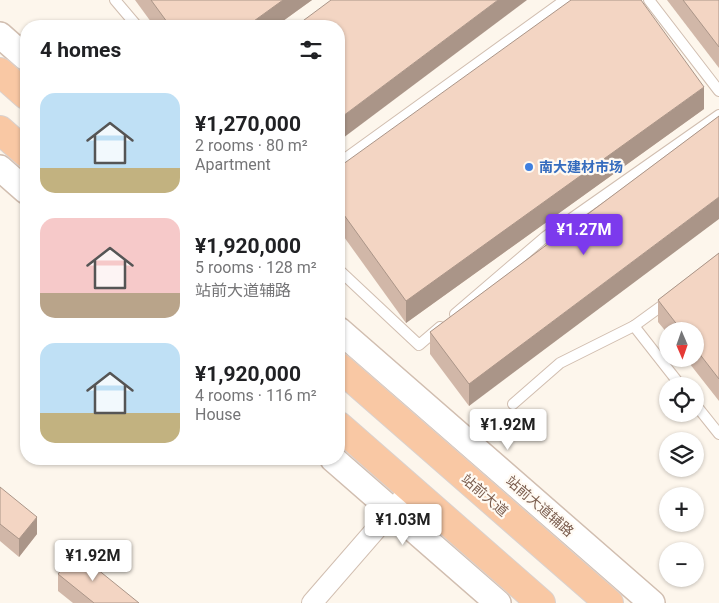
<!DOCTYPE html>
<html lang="en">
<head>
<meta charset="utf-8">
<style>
	:root { --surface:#fff; --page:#f2f2f2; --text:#202124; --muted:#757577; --accent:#7c3aed }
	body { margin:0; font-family:Roboto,"Noto Sans SC",sans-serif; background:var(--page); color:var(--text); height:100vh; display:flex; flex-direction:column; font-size:19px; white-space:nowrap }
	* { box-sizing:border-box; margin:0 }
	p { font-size:16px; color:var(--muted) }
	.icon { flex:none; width:28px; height:28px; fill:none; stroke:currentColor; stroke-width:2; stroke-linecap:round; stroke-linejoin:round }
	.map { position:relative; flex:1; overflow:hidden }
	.panel { position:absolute; left:20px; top:20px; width:325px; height:445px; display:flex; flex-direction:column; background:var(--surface); border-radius:20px; box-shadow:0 1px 4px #0004 }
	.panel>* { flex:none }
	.needle { width:32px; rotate:178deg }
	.tools { position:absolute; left:659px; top:322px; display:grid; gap:10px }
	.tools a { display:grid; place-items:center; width:45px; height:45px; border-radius:50%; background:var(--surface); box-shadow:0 1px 4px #0004; font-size:25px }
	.price { position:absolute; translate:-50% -42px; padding:0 11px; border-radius:5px; background:#fff; color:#222; font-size:16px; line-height:32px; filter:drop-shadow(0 1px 2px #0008) }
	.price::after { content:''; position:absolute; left:50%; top:30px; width:15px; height:11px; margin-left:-8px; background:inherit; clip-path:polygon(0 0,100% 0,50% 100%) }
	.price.active { background:var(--accent); color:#fff }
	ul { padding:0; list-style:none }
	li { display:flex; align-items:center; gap:15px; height:125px; padding:0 20px }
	li span { display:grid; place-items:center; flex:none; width:140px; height:100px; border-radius:15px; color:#555 }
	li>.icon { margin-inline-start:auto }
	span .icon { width:60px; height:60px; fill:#fffc; stroke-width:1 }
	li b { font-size:21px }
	h2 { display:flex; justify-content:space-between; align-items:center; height:60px; padding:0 20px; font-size:21px }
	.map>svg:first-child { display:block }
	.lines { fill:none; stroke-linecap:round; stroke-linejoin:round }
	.service-casing { stroke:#d1beb0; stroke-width:12 }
	.minor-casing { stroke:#d1beb0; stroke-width:22 }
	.tertiary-casing { stroke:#d1beb0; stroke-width:28 }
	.trunk-casing { stroke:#dad1cd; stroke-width:30 }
	.service { stroke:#fff; stroke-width:10 }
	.minor { stroke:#fff; stroke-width:20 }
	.tertiary { stroke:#fff; stroke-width:25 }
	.trunk { stroke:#f9c8a4; stroke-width:28 }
	.wall { fill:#d1b7a8 }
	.shaded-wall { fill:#aa9588 }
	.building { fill:#f3d5c3; stroke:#aa9588 }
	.shop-dot { fill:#3f7fe0; stroke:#fffaf3; stroke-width:2 }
	.labels { text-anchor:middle; stroke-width:4.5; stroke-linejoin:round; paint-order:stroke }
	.shop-label { font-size:14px; font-weight:bold; fill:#366cbe; stroke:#fffaf3; text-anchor:start }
	.street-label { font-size:14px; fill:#7a5c4d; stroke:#fffaf3 }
</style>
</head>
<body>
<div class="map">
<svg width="719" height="603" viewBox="0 0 719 603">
	<rect width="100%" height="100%" fill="#fdf6ec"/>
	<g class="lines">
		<g class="service-casing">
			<g id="service">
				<polyline points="115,0 137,26"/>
				<polyline points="649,0 719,91"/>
				<polyline points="339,163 565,0"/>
				<polyline points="339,270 419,345 440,327"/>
				<polyline points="455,314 545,237 719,115"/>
				<polyline points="634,326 681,386"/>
				<polyline points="513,404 560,363 634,326 667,302"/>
				<polyline points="695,404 719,434"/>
			</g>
		</g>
		<g class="minor-casing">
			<polyline id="minor" points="312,603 411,489"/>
		</g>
		<g class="tertiary-casing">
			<g id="tertiary">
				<polyline points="0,35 26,58"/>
				<polyline points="0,168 26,191"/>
				<polyline points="339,330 652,603"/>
				<polyline points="333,459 498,603"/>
			</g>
		</g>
		<g class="trunk-casing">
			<g id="trunk">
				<polyline points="0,72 26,95"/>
				<polyline points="0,130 26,153"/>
				<polyline points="339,367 609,603"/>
				<polyline points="339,426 541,603"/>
			</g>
		</g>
		<use href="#service" class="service"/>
		<use href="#minor" class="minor"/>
		<use href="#tertiary" class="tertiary"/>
		<use href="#trunk" class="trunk"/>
	</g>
	<g class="wall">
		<polygon points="135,0 312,0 276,26 154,26"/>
		<polygon points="667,0 719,0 719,68"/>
		<polygon points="704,109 406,323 339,230 339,167"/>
		<polygon points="719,116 469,406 430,354 430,332"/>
		<polygon points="719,253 719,401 686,359 695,359 695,331 668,331 668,334 658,322 658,300"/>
		<polygon points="0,487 37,534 19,557 0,541"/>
		<polygon points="58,574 139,603 73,603 58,591"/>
	</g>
	<g class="shaded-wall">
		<polygon points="283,0 312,0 276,26 247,26"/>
		<polygon points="498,0 527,0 339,141 339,119"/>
		<polygon points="704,87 704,109 406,323 406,301"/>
		<polygon points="719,197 719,219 469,406 469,384"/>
		<polygon points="37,517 37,534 19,557 19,539"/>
	</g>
	<g class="building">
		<polygon points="151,0 283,0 247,26 170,26"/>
		<polygon points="331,0 498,0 339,119 339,26 296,26"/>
		<polygon points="571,0 641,0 704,87 406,301 339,208 339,167"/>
		<polygon points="683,0 719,0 719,47"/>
		<polygon points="719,116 719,197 469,384 430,332"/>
		<polygon points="719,253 719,379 695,348 695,331 682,331 658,300"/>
		<polygon points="0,487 37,517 19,539 0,524"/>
		<polygon points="76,552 139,603 94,603 58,574"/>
	</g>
	<circle class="shop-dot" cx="529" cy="167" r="5"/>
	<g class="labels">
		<g class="shop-label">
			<text x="539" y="172">南大建材市场</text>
		</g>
		<g class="street-label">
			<text transform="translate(485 495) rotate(41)" y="5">站前大道</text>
			<text transform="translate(540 506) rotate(41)" y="5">站前大道辅路</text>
		</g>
	</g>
</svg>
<div class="tools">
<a><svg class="needle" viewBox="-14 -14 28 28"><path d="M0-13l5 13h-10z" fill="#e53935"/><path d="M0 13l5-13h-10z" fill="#757577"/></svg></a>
<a><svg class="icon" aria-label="locate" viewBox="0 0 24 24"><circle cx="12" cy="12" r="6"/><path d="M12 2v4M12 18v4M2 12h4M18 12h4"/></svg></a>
<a><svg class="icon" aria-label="layers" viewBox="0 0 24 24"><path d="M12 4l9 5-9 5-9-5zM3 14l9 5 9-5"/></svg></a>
<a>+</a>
<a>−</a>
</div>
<b class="price active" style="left:584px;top:256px">¥1.27M</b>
<b class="price" style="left:508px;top:451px">¥1.92M</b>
<b class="price" style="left:403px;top:546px">¥1.03M</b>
<b class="price" style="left:93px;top:582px">¥1.92M</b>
<section class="panel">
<h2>4 homes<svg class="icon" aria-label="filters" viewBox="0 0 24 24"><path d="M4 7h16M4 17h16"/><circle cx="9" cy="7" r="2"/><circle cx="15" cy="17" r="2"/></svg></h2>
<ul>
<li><span style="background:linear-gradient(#bfe0f5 75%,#c2b280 0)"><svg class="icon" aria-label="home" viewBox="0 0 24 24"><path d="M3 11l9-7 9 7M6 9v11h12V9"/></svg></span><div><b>¥1,270,000</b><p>2 rooms · 80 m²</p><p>Apartment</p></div></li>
<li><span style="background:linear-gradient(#f6c9c9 75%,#b9a48a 0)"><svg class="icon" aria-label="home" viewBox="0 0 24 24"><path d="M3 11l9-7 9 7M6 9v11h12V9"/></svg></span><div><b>¥1,920,000</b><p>5 rooms · 128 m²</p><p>站前大道辅路</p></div></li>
<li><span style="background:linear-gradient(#bfe0f5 70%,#c2b280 0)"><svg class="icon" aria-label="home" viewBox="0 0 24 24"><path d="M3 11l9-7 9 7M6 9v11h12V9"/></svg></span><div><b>¥1,920,000</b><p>4 rooms · 116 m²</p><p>House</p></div></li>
</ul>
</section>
</div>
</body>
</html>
